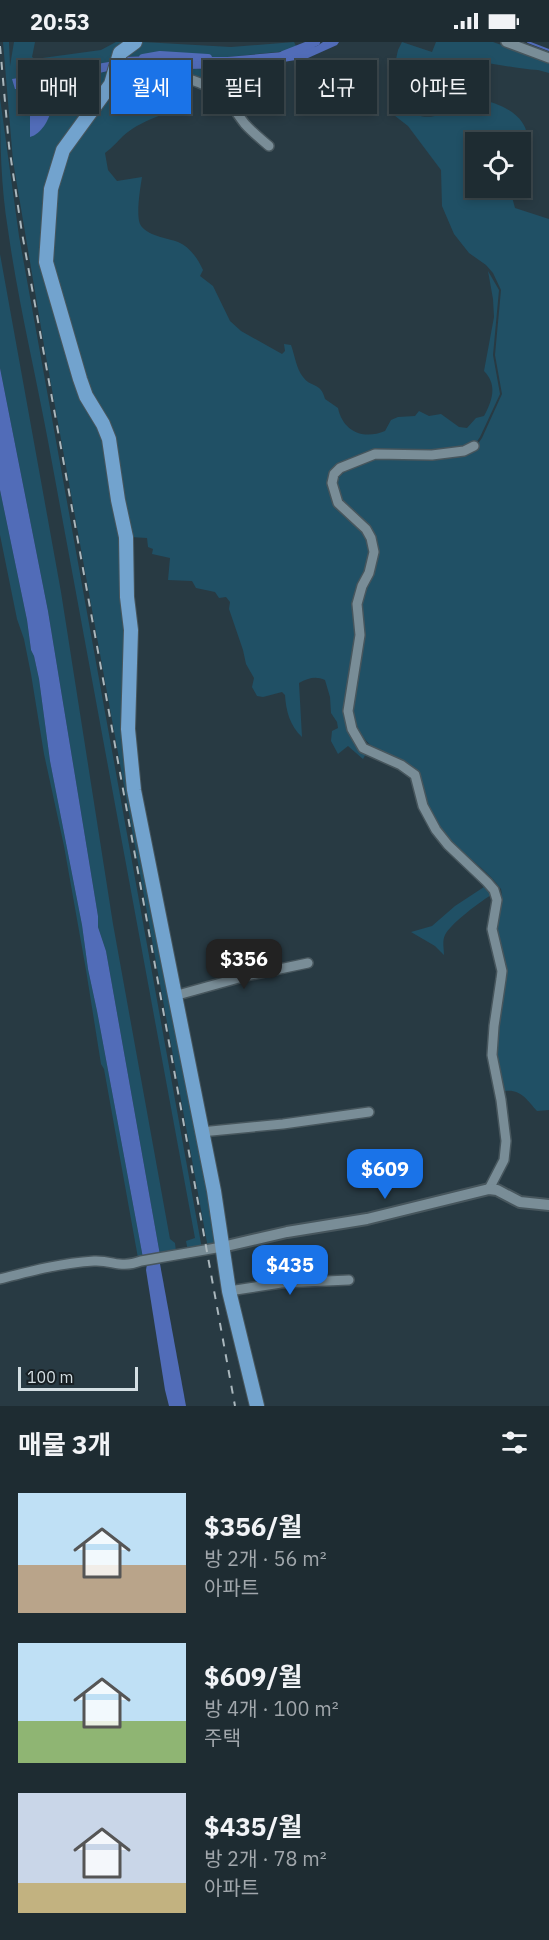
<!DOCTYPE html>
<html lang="ko">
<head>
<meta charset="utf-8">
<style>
	:root { --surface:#1e2c32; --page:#2b383e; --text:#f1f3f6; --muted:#a1a7ac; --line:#3c484d; --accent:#1a73e8 }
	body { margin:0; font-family:"IBM Plex Sans","Noto Sans KR",sans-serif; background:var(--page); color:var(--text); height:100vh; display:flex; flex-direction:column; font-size:22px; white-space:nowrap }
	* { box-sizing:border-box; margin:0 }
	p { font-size:20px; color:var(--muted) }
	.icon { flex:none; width:33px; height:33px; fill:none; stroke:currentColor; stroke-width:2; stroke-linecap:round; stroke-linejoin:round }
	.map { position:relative; height:1364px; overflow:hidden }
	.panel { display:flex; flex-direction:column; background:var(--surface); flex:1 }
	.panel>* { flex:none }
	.guide { position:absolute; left:18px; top:18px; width:513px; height:54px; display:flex; gap:12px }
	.controls { position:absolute; left:465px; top:90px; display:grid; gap:12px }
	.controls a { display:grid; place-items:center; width:66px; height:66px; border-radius:0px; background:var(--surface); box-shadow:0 3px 9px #0003,0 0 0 2px var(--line); font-size:30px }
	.scale { position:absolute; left:18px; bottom:15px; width:120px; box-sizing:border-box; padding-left:6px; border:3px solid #d4dfe4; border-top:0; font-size:16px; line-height:21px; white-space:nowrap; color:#d4dfe4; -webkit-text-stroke:4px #182024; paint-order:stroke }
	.price { position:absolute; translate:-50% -51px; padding:0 14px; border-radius:12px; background:var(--accent); color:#fff; font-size:20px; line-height:39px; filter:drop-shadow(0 2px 3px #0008) }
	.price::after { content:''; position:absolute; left:50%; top:36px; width:18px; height:14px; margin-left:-9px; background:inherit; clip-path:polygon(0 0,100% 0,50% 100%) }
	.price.on { background:#222; color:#fff }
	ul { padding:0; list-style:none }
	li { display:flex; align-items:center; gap:18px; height:150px; padding:0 18px }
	li span { display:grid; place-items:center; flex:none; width:168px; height:120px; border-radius:0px; color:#555 }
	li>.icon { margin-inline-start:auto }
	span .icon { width:72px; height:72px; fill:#fffc; stroke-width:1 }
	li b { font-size:26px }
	h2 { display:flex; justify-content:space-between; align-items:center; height:72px; padding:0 18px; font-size:26px }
	.tag { padding:0 21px; border-radius:0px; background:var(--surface); box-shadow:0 3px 9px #0003,0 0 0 2px var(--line); font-size:21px; line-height:54px }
	.tag.on { background:var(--accent); color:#fff }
	.status { display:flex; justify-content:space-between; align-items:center; height:42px; padding:0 30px; background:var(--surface); direction:ltr }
	.status svg { height:16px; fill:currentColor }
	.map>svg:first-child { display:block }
	.green { fill:#205065 }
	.water { fill:#516cb8 }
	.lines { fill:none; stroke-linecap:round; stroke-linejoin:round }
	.stream { stroke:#516cb8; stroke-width:2 }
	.canal { stroke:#516cb8; stroke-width:8 }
	.minor-casing { stroke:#47565d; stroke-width:12 }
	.tertiary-casing { stroke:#47565d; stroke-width:14 }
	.primary-casing { stroke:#47565d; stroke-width:16 }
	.minor { stroke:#798d97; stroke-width:9 }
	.tertiary { stroke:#798d97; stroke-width:10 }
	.primary { stroke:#72a3ce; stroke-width:14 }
	.rail { stroke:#aab7bd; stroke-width:2; stroke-dasharray:8 8; stroke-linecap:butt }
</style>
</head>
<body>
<div class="status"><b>20:53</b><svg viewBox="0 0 49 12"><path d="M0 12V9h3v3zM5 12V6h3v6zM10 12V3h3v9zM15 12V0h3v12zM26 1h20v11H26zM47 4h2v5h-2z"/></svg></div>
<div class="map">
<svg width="549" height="1364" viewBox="0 0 549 1364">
	<rect width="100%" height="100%" fill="#283a43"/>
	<g class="green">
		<polygon points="3,0 9,0 10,24 14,0 35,0 32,15 35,17 101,8 116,0 128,0 114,19 13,37 58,42 112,28 108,37 74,84 43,206 102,390 121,482 127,590 124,651 217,1203 208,1206 45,309 13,119"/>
		<polygon points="143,0 231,5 294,0 298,8 227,15 194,15 182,13 122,15 126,9"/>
		<path d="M402,0L432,10L436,0H493L549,20V31L538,28C517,27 495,21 474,20C449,19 419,32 395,22L398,8Z"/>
		<polygon points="130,24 220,28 222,51 200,39 115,34 118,26"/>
		<path d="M129,45L146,50L161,73C148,78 134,84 123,94C117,100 113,105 105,111L108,128L117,139L142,135C140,147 136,172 140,182C146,194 168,196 178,200C190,205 198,217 203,228L200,234L213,244L230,279L241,289L282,312L285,309L284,302L291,303C295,314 296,326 303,335C311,346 321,340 325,357L338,366C343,390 364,398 385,389L391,378L398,375L415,374L419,369L429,374L441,372L459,385L467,386L476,376L484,374C492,359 498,343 484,329L494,275L493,257L488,229L499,248L493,313L500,352L480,395L474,404L464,408L386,410L340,425L332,448L372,503L361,544L360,585L347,669L367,710L363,717L348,704L338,712L331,699L332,689L338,686L337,680L331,671L330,655L325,638C316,634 308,636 299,641L302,695C290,684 286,669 285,653L282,650L263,655L257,654L252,645L254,636L246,622L243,608L229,567L230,560L226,555L219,556L215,550L196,546L192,539L168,538L170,516L152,512L153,507L148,505L147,496L130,495L126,471L90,355L48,207L63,115L107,51Z"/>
		<path d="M446,51C476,55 530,62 528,102H523L521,108L520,100H476V146H518L512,155L515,166L549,177V1068L537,1069C527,1058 521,1047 505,1049C487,1006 503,981 504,939C505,921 496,902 496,884C495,871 504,860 501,847C483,822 452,807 435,780C425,765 426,748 419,732C391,704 366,719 353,672L359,562L376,503C361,484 333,461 338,436C368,406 431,412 472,410L482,396L502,352L495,313L501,248L493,231L486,223L469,211L454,192L442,164L441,128L408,84L390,70L388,63L403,57C409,62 411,68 416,72C428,79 445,72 454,64L453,58L445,56Z"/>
		<path d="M0,56L19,194L202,1207L188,1209L186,1199L195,1196L48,399C35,329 18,259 8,188C1,145 0,100 0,56Z"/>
		<polygon points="0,212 61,550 113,882 170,1197 175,1201 176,1210 160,1213 106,909 98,885 98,874 48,569 0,326"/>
		<polygon points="0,448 27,578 31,608 34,614 39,637 50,719 82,883 88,927 97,969 143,1216 138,1216 104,1027 101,1022 86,928 64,804 44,712 31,632 24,597 17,577 0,493"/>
		<path d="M487,843L493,852C482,858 450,882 445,893C442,899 444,906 444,913L435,904L411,890L432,884L455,864Z"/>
	</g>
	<g class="water">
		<polygon points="323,0 339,0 337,3 308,16 246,26 186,27 138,24 118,26 122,15 182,13 194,15 227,15 294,9 317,4"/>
		<path d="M114,19L112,28C79,36 48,46 15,47L12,37Z"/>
		<path d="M44,60L51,68C49,78 41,92 30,95V62Z"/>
		<polygon points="0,326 48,569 98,874 98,885 106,909 160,1213 143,1216 97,969 88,927 82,883 50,719 39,637 34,614 31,608 27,578 0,448"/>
		<polygon points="158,1220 160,1222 186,1364 169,1364 165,1348 146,1228 147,1222"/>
	</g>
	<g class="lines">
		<polyline class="stream" points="528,0 549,8"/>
		<g class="canal">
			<polyline points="283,13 316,0"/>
			<polyline points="143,16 160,13 208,16"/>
		</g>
		<g class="minor-casing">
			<g id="minor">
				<polyline points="506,0 549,16"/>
				<path d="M112,37C152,29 201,29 231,63C236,69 240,76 245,82C252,90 261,97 269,104"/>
				<polyline points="474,404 464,409 432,413 375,412 340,426 334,432 332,441 338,461 366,487 371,496 374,510 369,531 362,544 357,562 360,593 348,669 352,687 363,706 401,723 415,733 423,764 436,788 448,803 487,840 494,848 497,858 492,887 502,929 501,937 494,984 492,1013 501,1058 506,1099 504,1118 489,1147"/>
				<polyline points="174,954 246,934 308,921"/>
				<polyline points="201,1090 283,1082 369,1070"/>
				<path d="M0,1237C31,1229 61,1221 94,1219C114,1218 119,1227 141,1219L222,1205"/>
				<polyline points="229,1249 281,1241 349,1238"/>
			</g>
		</g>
		<g class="tertiary-casing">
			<polyline id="tertiary" points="222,1205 287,1190 367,1177 489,1147 497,1148 520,1160 549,1163"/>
		</g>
		<g class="primary-casing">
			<polyline id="primary" points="135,0 120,11 111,42 63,108 51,147 46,220 80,337 86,354 103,382 109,397 118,458 126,495 127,555 131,588 128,687 134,748 214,1149 229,1249 257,1364"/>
		</g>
		<use href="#minor" class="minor"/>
		<use href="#tertiary" class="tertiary"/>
		<use href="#primary" class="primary"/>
		<polyline class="rail" points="0,4 9,104 22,191 235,1364"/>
	</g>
</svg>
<div class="controls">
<a><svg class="icon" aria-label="locate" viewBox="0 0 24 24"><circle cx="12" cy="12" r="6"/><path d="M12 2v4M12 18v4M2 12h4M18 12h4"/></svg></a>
</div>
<div class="scale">100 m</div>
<b class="price on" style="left:244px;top:948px">$356</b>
<b class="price" style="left:385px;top:1158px">$609</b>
<b class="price" style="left:290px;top:1254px">$435</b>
<div class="guide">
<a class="tag">매매</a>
<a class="tag on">월세</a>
<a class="tag">필터</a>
<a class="tag">신규</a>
<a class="tag">아파트</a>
</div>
</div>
<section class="panel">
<h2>매물 3개<svg class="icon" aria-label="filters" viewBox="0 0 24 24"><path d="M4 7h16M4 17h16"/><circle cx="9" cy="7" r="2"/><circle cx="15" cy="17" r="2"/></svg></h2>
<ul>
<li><span style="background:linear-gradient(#bfe0f5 60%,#b9a48a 0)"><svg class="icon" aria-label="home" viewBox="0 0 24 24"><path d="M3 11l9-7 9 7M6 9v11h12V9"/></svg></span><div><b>$356/월</b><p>방 2개 · 56 m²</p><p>아파트</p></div></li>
<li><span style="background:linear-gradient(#bfe0f5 65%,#8fb573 0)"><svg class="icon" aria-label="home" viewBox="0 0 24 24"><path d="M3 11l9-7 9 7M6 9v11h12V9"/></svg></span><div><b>$609/월</b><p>방 4개 · 100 m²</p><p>주택</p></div></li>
<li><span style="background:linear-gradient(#c9d6e8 75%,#c2b280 0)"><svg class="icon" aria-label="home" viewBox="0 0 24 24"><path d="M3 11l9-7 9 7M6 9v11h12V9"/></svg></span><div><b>$435/월</b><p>방 2개 · 78 m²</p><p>아파트</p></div></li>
</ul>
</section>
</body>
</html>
